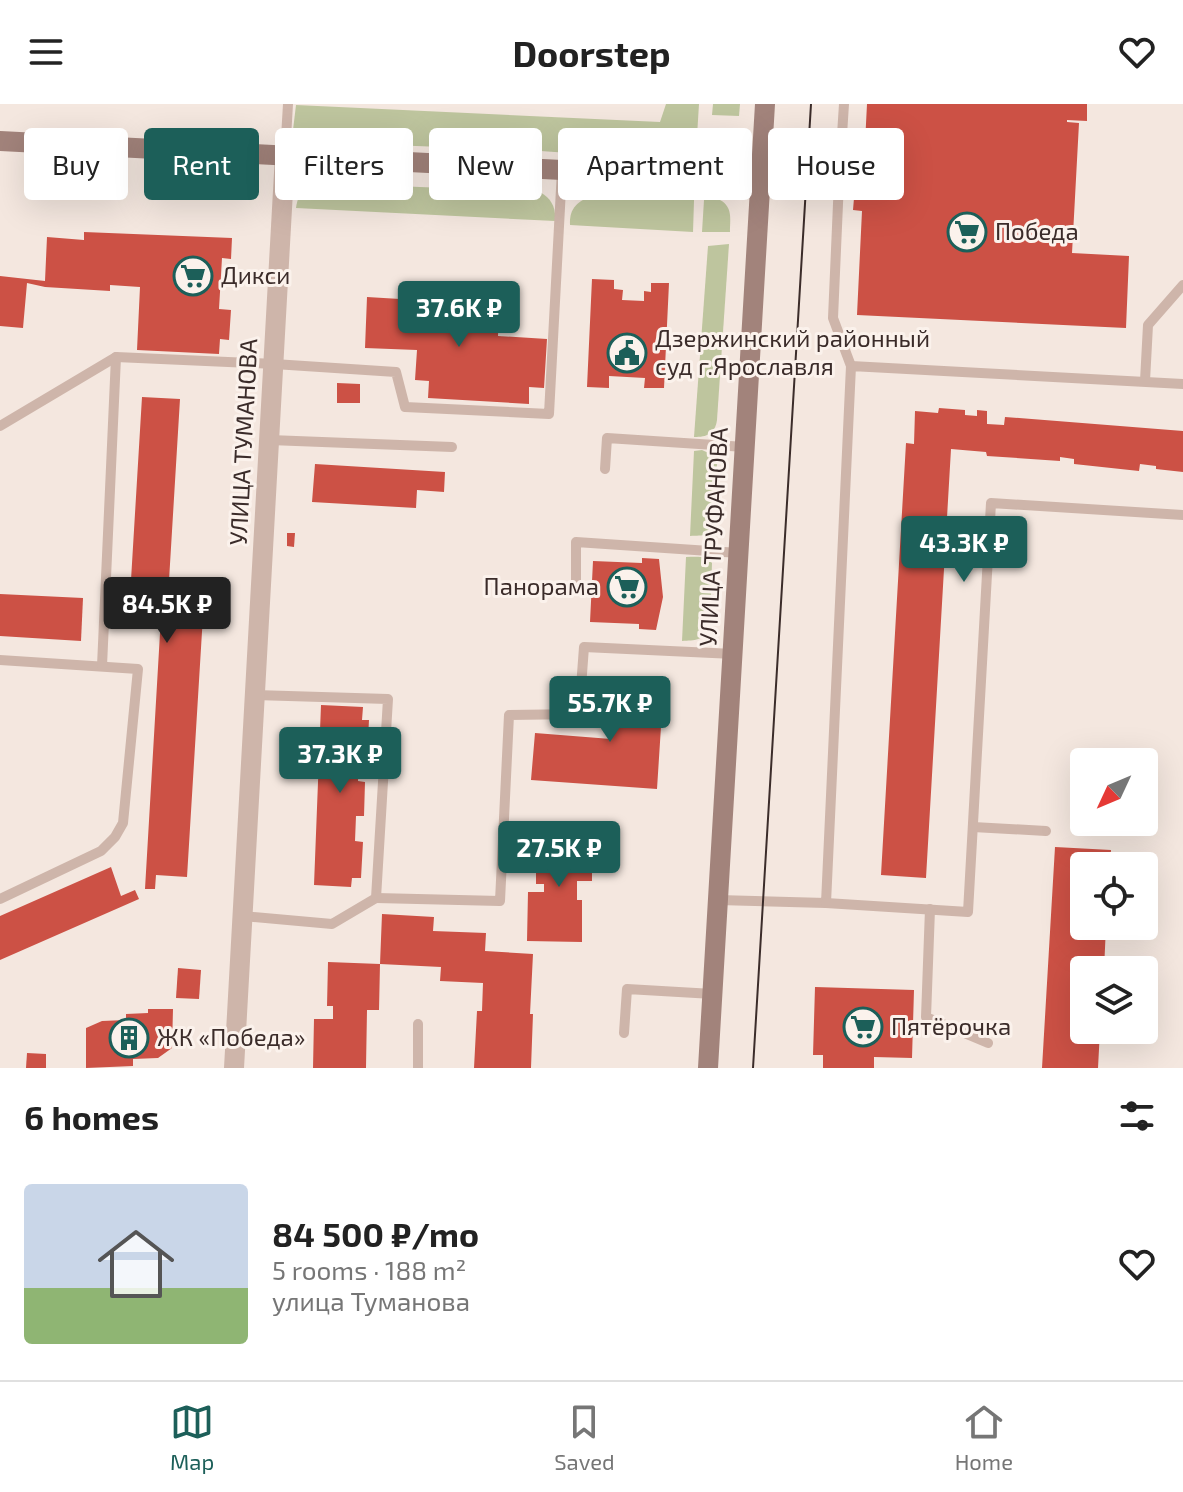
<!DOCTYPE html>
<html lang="en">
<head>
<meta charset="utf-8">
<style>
	:root { --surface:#fff; --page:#f6f6f6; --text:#222; --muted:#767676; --line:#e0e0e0; --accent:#1c5f59 }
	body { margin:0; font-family:"Exo 2",sans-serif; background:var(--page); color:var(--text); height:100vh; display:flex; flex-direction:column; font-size:30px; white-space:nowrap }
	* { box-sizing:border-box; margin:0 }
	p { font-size:26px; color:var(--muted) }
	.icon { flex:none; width:44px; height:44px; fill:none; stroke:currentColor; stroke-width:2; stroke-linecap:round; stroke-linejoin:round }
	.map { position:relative; height:964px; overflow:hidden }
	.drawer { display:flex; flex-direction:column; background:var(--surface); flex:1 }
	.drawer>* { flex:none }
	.hud { position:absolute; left:24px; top:24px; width:1136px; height:72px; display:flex; gap:16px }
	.needle { width:52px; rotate:226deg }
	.buttons { position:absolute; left:1070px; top:644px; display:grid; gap:16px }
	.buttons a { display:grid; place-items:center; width:88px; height:88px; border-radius:8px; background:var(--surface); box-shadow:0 8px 32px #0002; font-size:40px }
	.price { position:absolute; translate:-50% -68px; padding:0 18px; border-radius:8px; background:var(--accent); color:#fff; font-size:26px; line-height:52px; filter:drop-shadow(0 2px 4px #0008) }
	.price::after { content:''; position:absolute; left:50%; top:48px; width:24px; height:18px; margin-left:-12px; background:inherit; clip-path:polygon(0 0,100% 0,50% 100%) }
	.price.active { background:#222; color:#fff }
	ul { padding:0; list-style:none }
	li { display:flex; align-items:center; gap:24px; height:200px; padding:0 24px }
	li span { display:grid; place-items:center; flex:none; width:224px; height:160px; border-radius:8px; color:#555 }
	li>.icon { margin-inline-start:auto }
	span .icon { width:96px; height:96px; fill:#fffc; stroke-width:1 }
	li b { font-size:34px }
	h2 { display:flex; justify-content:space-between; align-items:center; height:96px; padding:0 24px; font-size:34px }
	.tag { padding:0 28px; border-radius:8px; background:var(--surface); box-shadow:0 8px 32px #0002; font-size:28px; line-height:72px }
	.tag.active { background:var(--accent); color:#fff }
	header { display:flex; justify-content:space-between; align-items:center; height:104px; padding:0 24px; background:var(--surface); font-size:36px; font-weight:700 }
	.menu { display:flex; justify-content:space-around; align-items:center; height:112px; border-top:2px solid var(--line); background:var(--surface); font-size:22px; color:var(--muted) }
	.menu a { display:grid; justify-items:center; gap:4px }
	.menu .active { color:var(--accent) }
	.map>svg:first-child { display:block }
	.green { fill:#bec59e }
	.building { fill:#cc5145 }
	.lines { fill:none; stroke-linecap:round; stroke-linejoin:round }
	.lane { stroke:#ceb5aa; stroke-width:10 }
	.street { stroke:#ceb5aa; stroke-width:20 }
	.secondary { stroke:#a2837b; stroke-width:20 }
	.tram { stroke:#3b2c2a; stroke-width:2 }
	.labels { text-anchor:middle; stroke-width:6; stroke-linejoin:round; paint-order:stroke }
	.poi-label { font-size:24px; fill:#3b2c2a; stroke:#fbf2ec; text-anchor:start }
	.street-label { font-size:24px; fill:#3b2c2a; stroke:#fbf2ec }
</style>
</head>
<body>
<header><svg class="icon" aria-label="menu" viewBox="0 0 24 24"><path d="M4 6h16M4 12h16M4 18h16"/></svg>Doorstep<svg class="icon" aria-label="heart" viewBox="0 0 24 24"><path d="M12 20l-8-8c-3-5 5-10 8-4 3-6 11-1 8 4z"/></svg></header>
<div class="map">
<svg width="1183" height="964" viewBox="0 0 1183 964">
	<rect width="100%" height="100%" fill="#f4e7df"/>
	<g class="green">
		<polygon points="666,0 699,0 696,48 598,51 526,46 308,38 293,26 296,1 660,18"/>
		<polygon points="713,0 740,0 739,12 712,11"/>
		<path d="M710,24L741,27C737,43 725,51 709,48Z"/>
		<path d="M324,79L540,88C552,95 556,104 555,117L296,104C298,87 307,81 324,79Z"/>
		<path d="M594,92L694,96L693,128L570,121C569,104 578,96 594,92Z"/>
		<path d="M704,96H720C733,103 730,115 730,128H702Z"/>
		<path d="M729,140L717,316C715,330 707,333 694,333L708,142Z"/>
		<path d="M702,346L715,352L717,356L716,420C709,433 704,431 690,432L694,347Z"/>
		<path d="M686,453C696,453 706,451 712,459L710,524C703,537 695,536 682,537Z"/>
	</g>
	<g class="building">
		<polygon points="867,0 1087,0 1087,17 1067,16 1067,18 1079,19 1072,149 1129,152 1126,224 857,211 862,107 853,106 854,94 855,78 863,79"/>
		<polygon points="84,128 232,134 231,155 222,154 219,205 231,206 229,236 220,235 219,250 137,246 140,183 110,181 110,187 45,183 27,179 23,224 0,222 0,172 45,177 47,133 84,136"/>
		<polygon points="592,175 614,176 614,185 623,186 622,196 644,197 644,187 651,188 651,179 669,179 664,284 644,284 645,274 609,272 609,284 587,283"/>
		<polygon points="367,193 499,201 498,232 547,235 544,284 529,283 529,300 428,294 429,277 415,276 417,246 365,244"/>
		<polygon points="337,279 360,280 360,299 337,299"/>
		<polygon points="142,293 180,295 168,493 204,495 187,773 156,771 155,785 145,785 163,478 131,476"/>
		<polygon points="939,304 965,306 965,311 977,312 977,306 987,307 987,320 1004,321 1005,313 1183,327 1183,368 1156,365 1156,362 1140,360 1139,367 1074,360 1074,355 1060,353 1060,357 987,352 986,348 951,345 926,774 881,771 906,339 914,340 915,307 938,309"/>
		<polygon points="315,360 445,368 444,388 417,386 416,404 312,398"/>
		<polygon points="287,429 295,429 294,443 287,442"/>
		<polygon points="642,454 659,455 663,493 656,526 639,525 639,520 590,518 593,457 642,459"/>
		<polygon points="0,490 83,494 81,537 0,532"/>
		<polygon points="615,573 664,576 657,685 531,676 535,629 611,635"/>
		<polygon points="321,601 363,603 362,616 369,616 367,652 359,652 358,677 365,678 364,712 356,712 355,737 363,738 361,774 352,774 351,783 314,781"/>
		<polygon points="536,732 592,733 592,777 577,777 577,796 582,796 582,838 527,837 528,788 544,788 544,780 536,780"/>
		<polygon points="1055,743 1111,746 1110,762 1084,762 1084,822 1106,822 1104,866 1084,866 1084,926 1100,926 1098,964 1042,964"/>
		<polygon points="111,763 121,792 135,786 139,795 0,856 0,812"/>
		<polygon points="382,810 434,813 433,827 486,829 485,847 533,850 530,910 533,910 531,964 474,964 477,907 482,907 483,879 440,877 441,863 380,860"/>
		<polygon points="328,858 380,860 379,906 367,906 366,964 313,964 314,915 333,915 333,902 327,902"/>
		<polygon points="178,864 201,866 199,895 176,894"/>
		<polygon points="815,883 914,886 912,954 874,953 874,964 823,964 823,951 813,951"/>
		<polygon points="148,905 173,905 172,944 158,954 133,955 133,962 86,964 86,924 102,917 126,916 126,910 148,909"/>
		<polygon points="27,949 46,950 46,964 26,964"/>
	</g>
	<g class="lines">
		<g class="lane">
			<polyline points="285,51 288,0"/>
			<polyline points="761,73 839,77 844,0"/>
			<polyline points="839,77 833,214 851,262"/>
			<polyline points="1145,277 1148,221 1183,181"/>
			<polyline points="0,322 116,253"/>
			<polyline points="270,336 452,343"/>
			<polyline points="605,365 607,334 745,343"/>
			<polyline points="576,487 576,438 739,449"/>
			<polyline points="0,556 138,565 123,719 115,733 101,747 0,795"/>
			<polyline points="102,562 116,253 274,260 396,268 405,303 549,310 562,66"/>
			<polyline points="973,723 1046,727"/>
			<polyline points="376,794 500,797 509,611 579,610 584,543 734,550"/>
			<polyline points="718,796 826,799 851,262 1183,280"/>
			<polyline points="826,799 968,808 991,399 1183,411"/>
			<polyline points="930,805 926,913 988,939"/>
			<polyline points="243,812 332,820 376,794 388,595 255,591"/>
			<polyline points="624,929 627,885 713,890"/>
			<polyline points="418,964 418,920"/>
		</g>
		<polyline class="street" points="234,964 285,51"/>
		<g class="secondary">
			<polyline points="0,37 562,66 761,73"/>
			<polyline points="708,964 765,0"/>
		</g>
		<polyline class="tram" points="753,964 811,0"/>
	</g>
	<defs>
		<g id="supermarket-ring" transform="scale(2)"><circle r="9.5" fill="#fbf2ec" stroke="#1c5f59" stroke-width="1.5"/><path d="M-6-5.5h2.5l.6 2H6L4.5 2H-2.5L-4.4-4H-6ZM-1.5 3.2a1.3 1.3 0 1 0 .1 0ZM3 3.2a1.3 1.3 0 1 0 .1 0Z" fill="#1c5f59"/></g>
		<g id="civic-ring" transform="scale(2)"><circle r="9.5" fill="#fbf2ec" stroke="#1c5f59" stroke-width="1.5"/><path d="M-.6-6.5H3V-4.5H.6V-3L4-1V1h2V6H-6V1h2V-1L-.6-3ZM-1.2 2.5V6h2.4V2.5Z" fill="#1c5f59"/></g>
		<g id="building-ring" transform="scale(2)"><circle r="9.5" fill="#fbf2ec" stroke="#1c5f59" stroke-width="1.5"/><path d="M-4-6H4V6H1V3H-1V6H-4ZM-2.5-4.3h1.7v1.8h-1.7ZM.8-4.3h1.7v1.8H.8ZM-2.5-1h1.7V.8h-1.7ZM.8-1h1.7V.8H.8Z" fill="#1c5f59"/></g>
	</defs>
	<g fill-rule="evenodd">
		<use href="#supermarket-ring" x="967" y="128"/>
		<use href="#supermarket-ring" x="193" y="172"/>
		<use href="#civic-ring" x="627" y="249"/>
		<use href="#supermarket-ring" x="627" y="483"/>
		<use href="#supermarket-ring" x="863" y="923"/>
		<use href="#building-ring" x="129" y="934"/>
	</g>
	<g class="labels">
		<g class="poi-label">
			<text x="995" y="136">Победа</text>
			<text x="221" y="180">Дикси</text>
			<text x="655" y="243">Дзержинский районный<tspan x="655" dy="28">суд г.Ярославля</tspan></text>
			<text x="599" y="491" text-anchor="end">Панорама</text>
			<text x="891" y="931">Пятёрочка</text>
			<text x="157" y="942">ЖК «Победа»</text>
		</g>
		<g class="street-label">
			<text transform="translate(244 338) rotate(-87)" y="8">УЛИЦА ТУМАНОВА</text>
			<text transform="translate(714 433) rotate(-87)" y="8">УЛИЦА ТРУФАНОВА</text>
		</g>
	</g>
</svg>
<div class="buttons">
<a><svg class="needle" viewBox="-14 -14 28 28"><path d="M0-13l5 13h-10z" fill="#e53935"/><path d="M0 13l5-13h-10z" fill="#767676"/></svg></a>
<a><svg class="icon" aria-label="locate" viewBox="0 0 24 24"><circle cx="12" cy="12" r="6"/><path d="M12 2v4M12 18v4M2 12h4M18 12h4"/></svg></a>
<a><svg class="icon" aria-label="layers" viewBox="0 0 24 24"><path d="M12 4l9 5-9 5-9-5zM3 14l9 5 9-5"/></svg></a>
</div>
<b class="price" style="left:459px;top:245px">37.6K ₽</b>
<b class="price" style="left:964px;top:480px">43.3K ₽</b>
<b class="price active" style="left:167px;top:541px">84.5K ₽</b>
<b class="price" style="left:610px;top:640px">55.7K ₽</b>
<b class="price" style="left:340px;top:691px">37.3K ₽</b>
<b class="price" style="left:559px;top:785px">27.5K ₽</b>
<div class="hud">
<a class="tag">Buy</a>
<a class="tag active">Rent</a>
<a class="tag">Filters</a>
<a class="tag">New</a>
<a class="tag">Apartment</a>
<a class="tag">House</a>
</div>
</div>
<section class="drawer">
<h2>6 homes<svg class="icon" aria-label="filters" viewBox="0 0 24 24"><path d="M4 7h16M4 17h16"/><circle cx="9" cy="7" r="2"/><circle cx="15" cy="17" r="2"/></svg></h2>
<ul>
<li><span style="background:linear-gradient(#c9d6e8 65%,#8fb573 0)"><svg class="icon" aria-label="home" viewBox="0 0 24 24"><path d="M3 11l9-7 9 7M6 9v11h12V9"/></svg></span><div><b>84 500 ₽/mo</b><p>5 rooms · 188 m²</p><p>улица Туманова</p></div><svg class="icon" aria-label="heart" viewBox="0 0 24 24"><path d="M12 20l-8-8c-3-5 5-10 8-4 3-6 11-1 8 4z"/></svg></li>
</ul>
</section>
<nav class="menu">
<a class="active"><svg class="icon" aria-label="map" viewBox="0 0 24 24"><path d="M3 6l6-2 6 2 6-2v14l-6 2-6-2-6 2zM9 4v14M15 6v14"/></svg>Map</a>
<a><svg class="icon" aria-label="saved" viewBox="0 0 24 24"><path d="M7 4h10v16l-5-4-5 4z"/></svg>Saved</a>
<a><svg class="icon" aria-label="home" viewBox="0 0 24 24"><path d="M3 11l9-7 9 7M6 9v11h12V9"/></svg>Home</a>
</nav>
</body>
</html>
